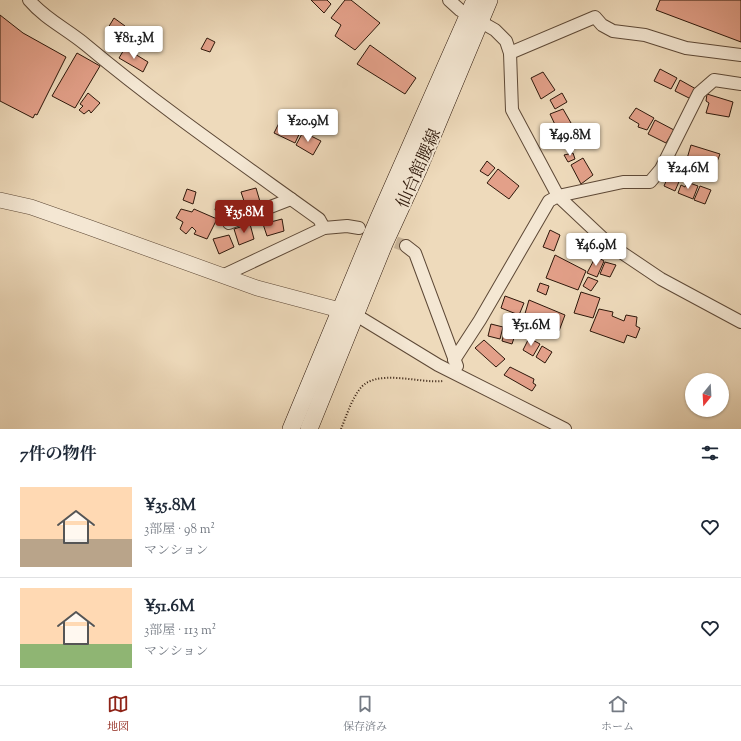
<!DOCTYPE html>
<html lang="ja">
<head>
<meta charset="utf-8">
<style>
	:root { --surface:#fff; --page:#f6f6f7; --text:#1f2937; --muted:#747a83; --line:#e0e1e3; --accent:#8f2418 }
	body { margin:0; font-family:"Sorts Mill Goudy","Noto Serif JP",serif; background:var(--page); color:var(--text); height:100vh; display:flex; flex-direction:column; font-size:15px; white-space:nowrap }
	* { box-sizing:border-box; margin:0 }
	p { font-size:13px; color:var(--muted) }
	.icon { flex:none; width:22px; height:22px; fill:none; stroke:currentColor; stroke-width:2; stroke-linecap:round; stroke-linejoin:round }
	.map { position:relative; height:429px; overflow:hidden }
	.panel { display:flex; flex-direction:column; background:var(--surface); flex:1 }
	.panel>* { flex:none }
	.needle { width:26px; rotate:198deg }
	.tools { position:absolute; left:685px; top:373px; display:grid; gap:8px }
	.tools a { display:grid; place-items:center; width:44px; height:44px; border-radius:50%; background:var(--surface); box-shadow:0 1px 3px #0004; font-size:20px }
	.price { position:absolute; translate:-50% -34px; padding:0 9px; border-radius:4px; background:#fff; color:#222; font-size:13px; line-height:26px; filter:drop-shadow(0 1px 2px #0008) }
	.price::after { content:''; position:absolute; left:50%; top:24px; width:12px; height:9px; margin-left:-6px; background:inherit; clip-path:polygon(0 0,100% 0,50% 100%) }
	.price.on { background:var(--accent); color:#fff }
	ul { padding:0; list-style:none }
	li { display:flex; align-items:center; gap:12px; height:100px; padding:0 20px }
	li+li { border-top:1px solid var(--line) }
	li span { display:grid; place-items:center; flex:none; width:112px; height:80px; border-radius:0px; color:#555 }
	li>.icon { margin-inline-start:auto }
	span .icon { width:48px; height:48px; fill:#fffc; stroke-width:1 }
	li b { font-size:17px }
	h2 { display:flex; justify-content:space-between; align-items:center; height:48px; padding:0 20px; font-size:17px }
	.menu { display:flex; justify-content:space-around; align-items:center; height:56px; border-top:1px solid var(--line); background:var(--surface); font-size:11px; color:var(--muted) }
	.menu a { display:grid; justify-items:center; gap:2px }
	.menu .on { color:var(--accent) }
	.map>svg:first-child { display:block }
	.building { fill:#e3a089; stroke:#2d170a }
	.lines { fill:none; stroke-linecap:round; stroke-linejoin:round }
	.minor-tunnel { stroke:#c7b398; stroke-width:12; stroke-dasharray:12 6; stroke-linecap:butt }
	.minor-casing { stroke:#5d4836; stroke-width:14 }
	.tertiary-casing { stroke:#5d4836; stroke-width:16 }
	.secondary-casing { stroke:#2d170a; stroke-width:18 }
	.path { stroke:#2d170a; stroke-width:2; stroke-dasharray:1 2; stroke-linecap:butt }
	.minor { stroke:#f4e7d3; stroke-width:12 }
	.tertiary { stroke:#f4e7d3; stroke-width:15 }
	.secondary { stroke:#f4e7d3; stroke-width:17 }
	.labels { text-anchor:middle; stroke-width:4; stroke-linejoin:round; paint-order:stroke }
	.street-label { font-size:17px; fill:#2d170a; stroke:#f4e7d3 }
</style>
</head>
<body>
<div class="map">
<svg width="741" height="429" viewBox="0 0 741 429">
	<rect width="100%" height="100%" fill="#eedabb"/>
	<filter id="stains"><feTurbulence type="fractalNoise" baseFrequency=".005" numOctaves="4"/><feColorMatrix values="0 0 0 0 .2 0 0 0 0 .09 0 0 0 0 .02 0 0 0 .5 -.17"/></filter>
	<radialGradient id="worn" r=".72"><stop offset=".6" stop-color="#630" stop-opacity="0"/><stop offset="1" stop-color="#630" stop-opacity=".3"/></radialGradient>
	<g class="building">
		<polygon points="311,0 327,0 331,4 324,13"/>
		<polygon points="345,0 351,0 380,23 355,50 335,36 341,25 331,18"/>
		<polygon points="660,0 741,0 741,42 656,10"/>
		<polygon points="0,15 23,33 66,57 37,115 35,114 33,118 0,101"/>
		<polygon points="114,18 125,26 119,34 108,28"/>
		<polygon points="207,38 215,42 210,52 201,49"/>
		<polygon points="370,45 416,78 405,94 357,64"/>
		<polygon points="125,48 148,62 143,72 119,58"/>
		<polygon points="77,53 100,66 75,108 52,96"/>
		<polygon points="660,69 677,78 671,89 654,81"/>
		<polygon points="543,72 555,90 541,99 531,78"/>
		<polygon points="680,80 696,89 691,99 675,91"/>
		<polygon points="88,93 100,103 91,113 89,110 84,114 79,110 83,106 80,104"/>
		<polygon points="562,93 567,102 555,109 550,100"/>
		<polygon points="707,94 733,102 729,117 706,113 709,103 706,101"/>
		<polygon points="636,108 654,118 647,130 638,127 639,124 629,118"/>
		<polygon points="563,109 571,123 558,131 550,114"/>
		<polygon points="282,117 302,128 295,143 274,133"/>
		<polygon points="655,120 674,130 666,143 648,134"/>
		<polygon points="571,130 581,146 568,152 559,136"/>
		<polygon points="303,132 321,141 313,155 296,145"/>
		<polygon points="691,145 720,154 714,170 686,162"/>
		<polygon points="573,153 575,159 568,162 564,155"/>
		<polygon points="583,158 593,175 581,184 571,165"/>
		<polygon points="487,161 495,168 488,176 480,171"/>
		<polygon points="498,169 519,186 509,199 487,183"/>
		<polygon points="670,172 681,177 675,191 664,186"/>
		<polygon points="687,182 698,186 693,199 678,193 681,185 685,187"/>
		<polygon points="700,186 711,190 705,204 694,200"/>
		<polygon points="256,188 261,205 247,210 241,192"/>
		<polygon points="187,189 196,192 193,204 183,200"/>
		<polygon points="239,201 242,215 228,220 224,210 228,204"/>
		<polygon points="217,202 224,205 221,212 215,210"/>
		<polygon points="181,209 192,212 194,209 217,219 207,239 194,234 196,231 192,227 186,234 180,229 183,222 176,218"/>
		<polygon points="282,219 284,231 267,236 263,224"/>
		<polygon points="250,224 254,239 239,245 234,229"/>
		<polygon points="550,230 560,235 554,251 543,247"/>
		<polygon points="229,235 234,247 219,254 213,239"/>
		<polygon points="555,255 586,271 578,290 546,278"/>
		<polygon points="596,256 604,261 597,277 587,273"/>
		<polygon points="605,262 616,265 610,277 600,274"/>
		<polygon points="588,277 598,281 591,291 583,286"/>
		<polygon points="540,283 549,286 546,295 537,291"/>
		<polygon points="581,292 600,298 593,318 574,313"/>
		<polygon points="505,296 524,303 519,315 501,308"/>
		<polygon points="529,300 565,315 559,331 524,317"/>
		<polygon points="599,309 613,312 612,316 624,321 626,315 637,317 636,326 640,328 636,338 627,335 624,343 590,331"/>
		<polygon points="491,324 503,327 500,339 488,336"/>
		<polygon points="505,329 516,332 512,344 502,341"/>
		<polygon points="529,338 540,344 533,356 523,350"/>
		<polygon points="484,340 505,359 496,367 475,348"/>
		<polygon points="542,346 552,352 545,363 536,357"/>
		<polygon points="510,367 534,379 533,383 536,385 532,391 504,375"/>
	</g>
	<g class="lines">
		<polyline class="minor-tunnel" points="379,236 406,246"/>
		<g class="minor-casing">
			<g id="minor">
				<path d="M29,0C45,19 67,29 86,45C160,107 240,162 319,219L324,228"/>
				<polyline points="449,0 460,10 495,30 506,41 510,53 512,110 558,196 609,244 661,279 741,322"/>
				<polyline points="510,53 595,17 602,25 613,31 645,35 686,48 741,55"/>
				<polyline points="229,223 291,199"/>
				<polyline points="406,246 415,253 457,366"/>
				<polyline points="222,276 324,228 347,226 359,228"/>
				<polyline points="356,315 438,365 565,429"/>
				<polyline points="454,360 480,320 549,201 558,196 623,182 650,182 661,169 699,93 714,80 741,84"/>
			</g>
		</g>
		<g class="tertiary-casing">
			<polyline id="tertiary" points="0,200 31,207 88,227 257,288 351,313"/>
		</g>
		<g class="secondary-casing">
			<g id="secondary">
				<polyline points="291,429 378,220 475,0"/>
				<polyline points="309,429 384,244 418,170 489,0"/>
			</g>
		</g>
		<path class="path" d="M341,429C346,417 351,401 359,390C375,367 419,384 443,381"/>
		<use href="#minor" class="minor"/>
		<use href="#tertiary" class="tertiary"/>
		<use href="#secondary" class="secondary"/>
	</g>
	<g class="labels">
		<g class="street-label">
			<text transform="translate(418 168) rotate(-66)" y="6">仙台館腰線</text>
		</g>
	</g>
	<rect width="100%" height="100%" filter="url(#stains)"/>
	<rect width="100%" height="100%" fill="url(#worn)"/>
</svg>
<div class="tools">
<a><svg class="needle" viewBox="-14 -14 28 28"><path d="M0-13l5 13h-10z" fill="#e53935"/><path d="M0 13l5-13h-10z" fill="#747a83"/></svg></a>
</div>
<b class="price" style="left:134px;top:60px">¥81.3M</b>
<b class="price" style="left:308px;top:143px">¥20.9M</b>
<b class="price" style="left:570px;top:157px">¥49.8M</b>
<b class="price" style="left:688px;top:190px">¥24.6M</b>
<b class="price on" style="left:244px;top:234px">¥35.8M</b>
<b class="price" style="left:596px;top:267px">¥46.9M</b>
<b class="price" style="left:531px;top:347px">¥51.6M</b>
</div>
<section class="panel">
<h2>7件の物件<svg class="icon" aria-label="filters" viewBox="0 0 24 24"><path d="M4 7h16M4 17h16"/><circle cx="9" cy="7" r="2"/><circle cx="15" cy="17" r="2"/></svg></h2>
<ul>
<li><span style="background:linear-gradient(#ffd9b3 65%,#b9a48a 0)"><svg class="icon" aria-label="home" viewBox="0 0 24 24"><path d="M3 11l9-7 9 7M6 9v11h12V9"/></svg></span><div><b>¥35.8M</b><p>3部屋 · 98 m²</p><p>マンション</p></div><svg class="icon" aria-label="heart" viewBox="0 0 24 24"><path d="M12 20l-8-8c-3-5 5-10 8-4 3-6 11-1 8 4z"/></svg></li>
<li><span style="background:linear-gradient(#ffd9b3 70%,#8fb573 0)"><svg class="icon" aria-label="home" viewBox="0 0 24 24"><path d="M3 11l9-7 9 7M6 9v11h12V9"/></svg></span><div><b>¥51.6M</b><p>3部屋 · 113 m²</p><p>マンション</p></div><svg class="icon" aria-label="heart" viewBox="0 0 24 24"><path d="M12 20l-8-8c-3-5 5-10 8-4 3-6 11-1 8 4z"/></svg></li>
</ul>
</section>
<nav class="menu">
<a class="on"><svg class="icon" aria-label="map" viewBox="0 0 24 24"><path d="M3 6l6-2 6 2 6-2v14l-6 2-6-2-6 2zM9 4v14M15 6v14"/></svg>地図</a>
<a><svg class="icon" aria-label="saved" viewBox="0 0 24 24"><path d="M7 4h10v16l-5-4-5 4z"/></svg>保存済み</a>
<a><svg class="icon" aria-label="home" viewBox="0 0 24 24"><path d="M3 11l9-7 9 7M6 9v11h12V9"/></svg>ホーム</a>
</nav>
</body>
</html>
